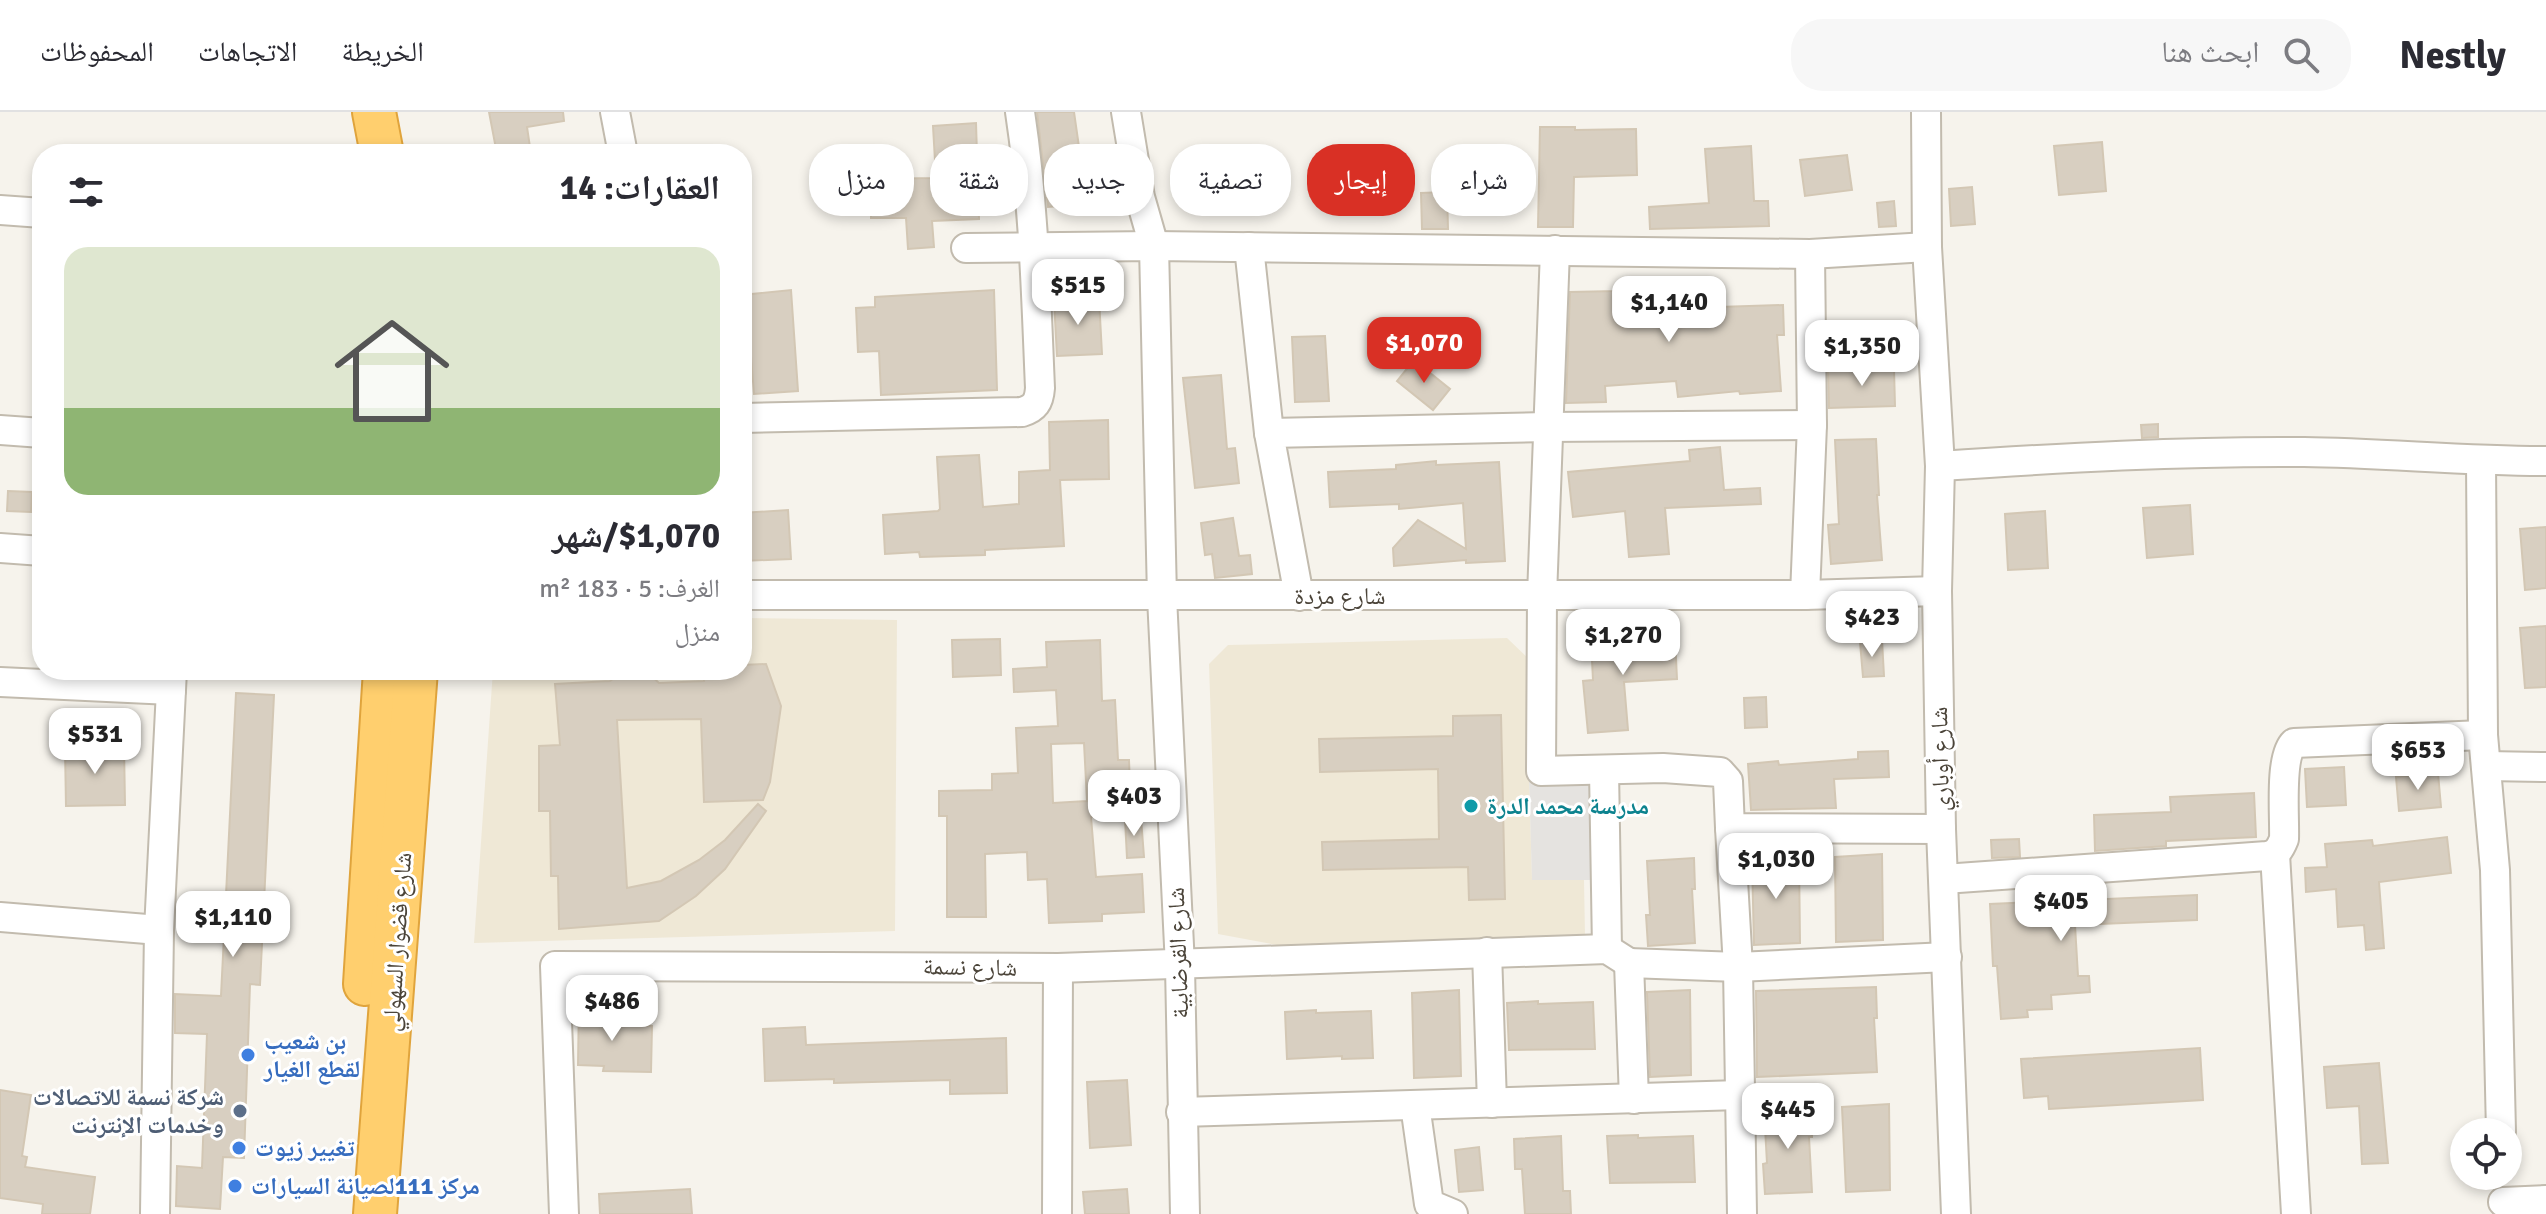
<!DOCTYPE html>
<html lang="ar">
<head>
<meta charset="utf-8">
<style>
	:root { --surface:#fff; --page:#f7f7f7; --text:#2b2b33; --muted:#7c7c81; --line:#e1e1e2; --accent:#d93025 }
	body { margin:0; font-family:Signika,"Noto Naskh Arabic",sans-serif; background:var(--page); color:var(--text); direction:rtl; height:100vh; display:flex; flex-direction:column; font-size:30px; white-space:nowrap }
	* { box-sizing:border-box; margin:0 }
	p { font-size:26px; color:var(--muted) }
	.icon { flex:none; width:44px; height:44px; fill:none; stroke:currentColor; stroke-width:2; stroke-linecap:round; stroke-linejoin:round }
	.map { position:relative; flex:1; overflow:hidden; direction:ltr }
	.sheet { position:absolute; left:32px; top:32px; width:720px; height:536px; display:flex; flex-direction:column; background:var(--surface); border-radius:32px; box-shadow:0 4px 12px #0003; direction:rtl }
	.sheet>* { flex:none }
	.top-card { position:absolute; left:776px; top:32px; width:760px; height:72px; direction:rtl; display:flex; gap:16px }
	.buttons { position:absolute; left:2450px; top:1006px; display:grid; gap:16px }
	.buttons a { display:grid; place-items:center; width:72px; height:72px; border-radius:50%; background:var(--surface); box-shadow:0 4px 12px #0003; font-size:40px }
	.price { position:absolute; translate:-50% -68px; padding:0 18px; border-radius:16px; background:#fff; color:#222; font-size:26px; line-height:52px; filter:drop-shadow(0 2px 4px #0008) }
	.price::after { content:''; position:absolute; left:50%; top:48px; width:24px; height:18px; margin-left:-12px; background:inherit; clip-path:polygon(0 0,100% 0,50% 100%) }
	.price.current { background:var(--accent); color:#fff }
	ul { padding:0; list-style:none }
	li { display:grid; align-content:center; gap:16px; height:424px; padding:0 32px }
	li+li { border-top:2px solid var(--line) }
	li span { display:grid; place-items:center; height:248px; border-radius:24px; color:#555 }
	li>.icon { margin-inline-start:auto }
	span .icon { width:144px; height:144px; fill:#fffc; stroke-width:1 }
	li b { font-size:34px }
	h2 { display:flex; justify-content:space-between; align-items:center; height:96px; padding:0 32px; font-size:34px }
	.pill { padding:0 28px; border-radius:32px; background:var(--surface); box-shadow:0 4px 12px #0003; font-size:28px; line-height:72px }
	.pill.current { background:var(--accent); color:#fff }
	header { display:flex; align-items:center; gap:48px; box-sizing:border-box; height:112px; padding:0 40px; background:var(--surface); border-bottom:2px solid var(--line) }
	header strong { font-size:38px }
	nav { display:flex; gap:44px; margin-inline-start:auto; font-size:28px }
	.search { width:560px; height:72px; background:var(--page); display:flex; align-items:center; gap:20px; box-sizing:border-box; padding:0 28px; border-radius:32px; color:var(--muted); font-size:30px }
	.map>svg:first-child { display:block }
	.education { fill:#efe8d6 }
	.parking { fill:#e5e3e0 }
	.building { fill:#d8cfc1; stroke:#d3c7b4; stroke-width:2; fill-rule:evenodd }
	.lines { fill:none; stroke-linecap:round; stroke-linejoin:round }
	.minor-casing { stroke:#c2bbae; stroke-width:32 }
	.highway-casing { stroke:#e0a43c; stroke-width:46 }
	.minor { stroke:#fff; stroke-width:28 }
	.highway { stroke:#ffcf6e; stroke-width:42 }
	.culture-dot { fill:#0f9aa8; stroke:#fff; stroke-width:3 }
	.shop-dot { fill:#3f7fe0; stroke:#fff; stroke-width:3 }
	.service-dot { fill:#5c6f8a; stroke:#fff; stroke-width:3 }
	.labels { text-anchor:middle; stroke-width:6; stroke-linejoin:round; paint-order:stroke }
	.street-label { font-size:24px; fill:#4b4439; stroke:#fff }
	.culture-label { font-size:24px; font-weight:bold; fill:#0d838f; stroke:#fff; text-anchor:start }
	.shop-label { font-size:24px; font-weight:bold; fill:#366cbe; stroke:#fff; text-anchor:start }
	.service-label { font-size:24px; font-weight:bold; fill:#4e5e75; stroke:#fff; text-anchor:end }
</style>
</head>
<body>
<header>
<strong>Nestly</strong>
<div class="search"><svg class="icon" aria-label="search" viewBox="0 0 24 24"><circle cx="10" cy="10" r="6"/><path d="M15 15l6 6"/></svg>ابحث هنا</div>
<nav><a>الخريطة</a><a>الاتجاهات</a><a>المحفوظات</a></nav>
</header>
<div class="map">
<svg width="2546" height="1102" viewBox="0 0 2546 1102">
	<rect width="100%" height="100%" fill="#f6f3ec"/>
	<g class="education">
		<polygon points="742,506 897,508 895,819 474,831 493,558 742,558"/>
		<polygon points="1507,526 1530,548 1529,666 1532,767 1584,768 1585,824 1521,825 1513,835 1304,838 1218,822 1209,552 1228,533"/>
	</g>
	<polygon class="parking" points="1589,665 1592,768 1532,768 1529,666"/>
	<g class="building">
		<polygon points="489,0 563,0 564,9 527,15 531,42 497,42"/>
		<polygon points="1037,0 1074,0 1082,56 1085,56 1087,92 1048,95"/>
		<polygon points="976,11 979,107 932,109 934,135 908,137 906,106 871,106 871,67 936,66 933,14"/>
		<polygon points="1540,15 1575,15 1575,18 1636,17 1637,63 1574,65 1573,115 1538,115"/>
		<polygon points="2102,30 2106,79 2059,83 2054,34"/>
		<polygon points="1751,34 1754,89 1768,89 1769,114 1650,117 1649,95 1709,91 1705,37"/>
		<polygon points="1847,43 1852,78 1805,84 1800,48"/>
		<polygon points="1972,75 1975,112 1951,114 1949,77"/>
		<polygon points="1447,80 1448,117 1422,117 1421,81"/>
		<polygon points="1894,89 1896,114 1879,115 1877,91"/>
		<polygon points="1657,171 1659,190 1718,187 1718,195 1783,193 1784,223 1777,223 1781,279 1740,282 1739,279 1678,285 1676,269 1605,274 1606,290 1566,291 1570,180 1617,179 1617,174"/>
		<polygon points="791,178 798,279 754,282 749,219 744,220 742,183"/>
		<polygon points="994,178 997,278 881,283 879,239 858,240 856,196 875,195 875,185"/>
		<polygon points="1099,186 1102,242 1057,244 1054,189"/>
		<polygon points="1325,224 1329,289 1295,290 1292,225"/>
		<polygon points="1414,248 1450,277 1433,298 1397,269"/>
		<polygon points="1894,257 1895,294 1829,296 1828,259"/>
		<polygon points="1221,263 1227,337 1235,336 1239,371 1195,376 1183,266"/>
		<polygon points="1108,308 1109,367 1060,368 1064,434 985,438 985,443 920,445 919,440 885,442 883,403 938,399 940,397 937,345 979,343 983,395 1019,392 1019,360 1050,358 1049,310"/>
		<polygon points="2158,312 2158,325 2142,326 2141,313"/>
		<polygon points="1876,327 1879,383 1877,383 1882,448 1831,452 1828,413 1839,412 1835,328"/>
		<polygon points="1720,335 1724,378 1760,376 1761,392 1665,396 1669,442 1629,445 1625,399 1573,405 1568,360 1690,349 1689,338"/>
		<polygon points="1436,349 1436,353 1499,350 1505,449 1466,451 1466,448 1394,454 1393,436 1418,408 1466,437 1463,391 1399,397 1399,392 1330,395 1328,360 1396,357 1396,353"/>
		<polygon points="8,379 32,380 31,400 7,399"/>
		<polygon points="2190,393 2193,442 2147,446 2143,396"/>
		<polygon points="788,398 791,447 742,449 742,401"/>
		<polygon points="2045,399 2048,456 2008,458 2005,402"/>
		<polygon points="1233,406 1239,444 1250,443 1252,462 1215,466 1212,442 1205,443 1201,411"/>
		<polygon points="2546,415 2546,476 2525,478 2520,417"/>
		<polygon points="2546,514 2546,575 2525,576 2520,516"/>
		<polygon points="1675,526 1677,567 1624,570 1628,618 1588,621 1583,569 1593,568 1591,528"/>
		<polygon points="1000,527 1001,563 953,565 952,528"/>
		<path d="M1100,528L1102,589L1115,588L1118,648H1129L1131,703L1091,705L1096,765L1142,762L1144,800L1102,802V809L1049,811L1047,767L1028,768L1027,740L985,742L986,805H947V704H939V679L992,678V662L1018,661L1016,616L1058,614L1056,578L1014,580L1013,557L1047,555L1046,530ZM1084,631L1087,689L1053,691L1051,632Z"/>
		<polygon points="1882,528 1884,564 1863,565 1860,530"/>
		<polygon points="766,552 781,594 770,670 763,688 704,690 701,607 617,608 627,776 661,769 699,748 725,728 758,692 766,699 725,757 696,784 659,809 559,817 558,764 551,764 550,699 539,699 539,634 560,633 555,572 610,569 624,558 646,559 659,571 704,569 703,558 742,558 742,553"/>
		<polygon points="236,581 274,583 260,873 250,872 244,1046 223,1045 220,1097 176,1094 177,1054 202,1056 207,922 175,921 175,882 221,884"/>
		<polygon points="1766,585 1767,615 1745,616 1744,586"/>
		<polygon points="1501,603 1505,787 1469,788 1468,755 1323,758 1322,730 1439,727 1438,657 1320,660 1319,627 1453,624 1453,604"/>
		<polygon points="124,634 125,693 66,694 65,636"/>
		<polygon points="1888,639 1889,665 1834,667 1836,696 1751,698 1748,652 1778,649 1779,653 1858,647 1858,640"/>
		<polygon points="2344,655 2346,693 2307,695 2305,657"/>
		<polygon points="2438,661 2441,695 2399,699 2396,665"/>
		<polygon points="2254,681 2256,725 2166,729 2166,734 2095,739 2094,703 2171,700 2170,685"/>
		<polygon points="1141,706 1144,745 1127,746 1125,707"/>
		<polygon points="2447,725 2451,761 2379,770 2384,836 2366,838 2364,813 2338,815 2336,777 2306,780 2305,756 2327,755 2325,732 2372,728 2373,734"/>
		<polygon points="2019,727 2020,745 1992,746 1991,728"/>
		<polygon points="1882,742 1883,828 1836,830 1835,745"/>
		<polygon points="1694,746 1695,777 1692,777 1695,831 1648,834 1646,803 1650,803 1647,749"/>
		<polygon points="1799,746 1800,831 1754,833 1752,748"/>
		<polygon points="2197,783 2197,808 2075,813 2078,864 2089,864 2090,880 2051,883 2052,897 2027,898 2028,905 2001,907 1997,854 1993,854 1990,792"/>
		<polygon points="1876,875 1877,906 1874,906 1877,960 1757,965 1756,879"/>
		<polygon points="1459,878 1461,964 1414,966 1412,881"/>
		<polygon points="1690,878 1691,963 1650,965 1647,880"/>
		<polygon points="579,889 599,889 599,911 652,914 651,960 603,959 604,954 578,953"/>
		<polygon points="1538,889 1538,892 1593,890 1595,937 1509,938 1507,891"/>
		<polygon points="1316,898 1316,901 1371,899 1373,946 1342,947 1342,944 1287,947 1285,900"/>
		<polygon points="805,915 806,933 1006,926 1007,981 950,982 950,968 834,971 834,967 765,969 763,917"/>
		<polygon points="2200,936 2203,988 2049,997 2048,984 2024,986 2021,947"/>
		<polygon points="2379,951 2388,1051 2362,1052 2359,994 2327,996 2324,955"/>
		<polygon points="1127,968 1131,1033 1090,1036 1087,970"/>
		<polygon points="0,978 31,983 22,1044 27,1045 25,1055 95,1065 90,1102 42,1102 43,1092 0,1086"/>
		<polygon points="1889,992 1890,1078 1846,1080 1842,995"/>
		<polygon points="1811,995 1812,1025 1809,1025 1812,1080 1765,1082 1763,1052 1767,1051 1764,997"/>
		<polygon points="1638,1023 1638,1026 1693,1024 1695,1070 1610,1071 1607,1024"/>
		<polygon points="1561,1024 1563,1079 1570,1079 1571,1102 1525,1102 1522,1057 1515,1057 1514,1027"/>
		<polygon points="1479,1035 1483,1078 1459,1080 1455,1038"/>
		<polygon points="690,1077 692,1102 600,1102 599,1082"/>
		<polygon points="1127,1077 1129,1102 1085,1102 1083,1080"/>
	</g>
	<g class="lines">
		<g class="minor-casing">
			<g id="minor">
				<polyline points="615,0 623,42"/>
				<polyline points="1126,0 1140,85 1154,134 1162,485 1180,854 1185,1102"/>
				<polyline points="1926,0 1927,135 1940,354 1937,479 1941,717 1956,1102"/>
				<polyline points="0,98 42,101"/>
				<polyline points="1249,135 1269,321"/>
				<polyline points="966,136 1154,134 1810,142 1927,135"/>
				<polyline points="1555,138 1542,484 1541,659 1663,656 1720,660 1728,669 1730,716 1941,717"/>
				<path d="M742,306L1022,300C1035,296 1039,290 1040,276C1036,184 1034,92 1020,0"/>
				<polyline points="0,318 42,321"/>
				<polyline points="2481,349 2483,623 2495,758 2501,1020"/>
				<path d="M1940,354C2061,346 2182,339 2304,340C2384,341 2465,349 2546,349"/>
				<polyline points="0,436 42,439"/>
				<polyline points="742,483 1805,483 1937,479"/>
				<polyline points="1805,483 1812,313 1810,142"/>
				<polyline points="1299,484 1269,321 1547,315 1812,313"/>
				<polyline points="0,570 171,578"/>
				<polyline points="2486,654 2546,655"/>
				<polyline points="1604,658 1607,837"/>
				<polyline points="1730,716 1738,855 1742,1102"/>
				<polyline points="2275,742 2296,1102"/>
				<path d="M1944,767L2267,744C2277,742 2280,737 2284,727C2285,706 2279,645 2294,631L2483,623"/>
				<polyline points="0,805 159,818"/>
				<polyline points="1487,840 1492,991"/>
				<polyline points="1629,851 1738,855 1947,845"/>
				<polyline points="1629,851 1634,987"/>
				<polyline points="1415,993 1429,1092 1453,1102"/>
				<polyline points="1181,1000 1740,983"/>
				<polyline points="2503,1090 2546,1088"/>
				<polyline points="155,1102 159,818 172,558"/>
				<polyline points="564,1102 555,854 1058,856 1607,837 1629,851"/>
				<polyline points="1057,1102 1058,856"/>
			</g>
		</g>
		<g class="highway-casing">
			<g id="highway">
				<polyline points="374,0 382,42"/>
				<polyline points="365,872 385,558"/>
				<polyline points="375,1102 416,558"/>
			</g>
		</g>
		<use href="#minor" class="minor"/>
		<use href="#highway" class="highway"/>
	</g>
	<circle class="culture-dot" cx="1471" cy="694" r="8"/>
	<g class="shop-dot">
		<circle cx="248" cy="943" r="8"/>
		<circle cx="239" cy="1036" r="8"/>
		<circle cx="235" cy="1074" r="8"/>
	</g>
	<circle class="service-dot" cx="240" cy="999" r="8"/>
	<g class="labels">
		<g class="street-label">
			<text x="1340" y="492">شارع مزدة</text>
			<text transform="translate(1940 647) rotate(-91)" y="8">شارع أوباري</text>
			<text transform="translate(397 830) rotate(-86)" y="8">شارع قضوار السهولي</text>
			<text transform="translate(1178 841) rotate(-92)" y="8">شارع القرضابية</text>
			<text transform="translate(970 855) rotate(1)" y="8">شارع نسمة</text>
		</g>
		<g class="culture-label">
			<text x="1487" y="702">مدرسة محمد الدرة</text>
		</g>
		<g class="shop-label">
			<text x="264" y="937">بن شعيب<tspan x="264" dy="28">لقطع الغيار</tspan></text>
			<text x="255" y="1044">تغيير زيوت</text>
			<text x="251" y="1082">مركز 111لصيانة السيارات</text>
		</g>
		<g class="service-label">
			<text x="224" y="993">شركة نسمة للاتصالات<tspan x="224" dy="28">وخدمات الإنترنت</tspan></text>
		</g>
	</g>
</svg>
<div class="buttons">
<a><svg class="icon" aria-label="locate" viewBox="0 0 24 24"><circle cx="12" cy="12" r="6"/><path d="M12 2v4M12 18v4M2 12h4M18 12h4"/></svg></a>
</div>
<b class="price" style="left:1078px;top:215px">$515</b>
<b class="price" style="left:1669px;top:232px">$1,140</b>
<b class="price current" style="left:1424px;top:273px">$1,070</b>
<b class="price" style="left:1862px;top:276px">$1,350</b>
<b class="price" style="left:1872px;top:547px">$423</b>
<b class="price" style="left:1623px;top:565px">$1,270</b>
<b class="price" style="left:95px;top:664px">$531</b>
<b class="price" style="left:2418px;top:680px">$653</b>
<b class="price" style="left:1134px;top:726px">$403</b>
<b class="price" style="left:1776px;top:789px">$1,030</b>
<b class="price" style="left:2061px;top:831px">$405</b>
<b class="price" style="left:233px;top:847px">$1,110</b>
<b class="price" style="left:612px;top:931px">$486</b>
<b class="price" style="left:1788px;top:1039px">$445</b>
<div class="top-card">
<a class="pill">شراء</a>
<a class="pill current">إيجار</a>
<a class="pill">تصفية</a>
<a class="pill">جديد</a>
<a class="pill">شقة</a>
<a class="pill">منزل</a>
</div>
<section class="sheet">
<h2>العقارات: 14<svg class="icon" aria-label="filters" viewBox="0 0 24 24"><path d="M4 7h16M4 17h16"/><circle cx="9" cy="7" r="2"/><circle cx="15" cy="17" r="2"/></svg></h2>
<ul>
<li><span style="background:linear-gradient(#dfe7d0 65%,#8fb573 0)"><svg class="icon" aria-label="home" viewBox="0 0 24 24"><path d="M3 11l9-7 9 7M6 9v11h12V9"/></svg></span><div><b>$1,070/شهر</b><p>الغرف: 5 · 183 m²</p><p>منزل</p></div></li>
</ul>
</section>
</div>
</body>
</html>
